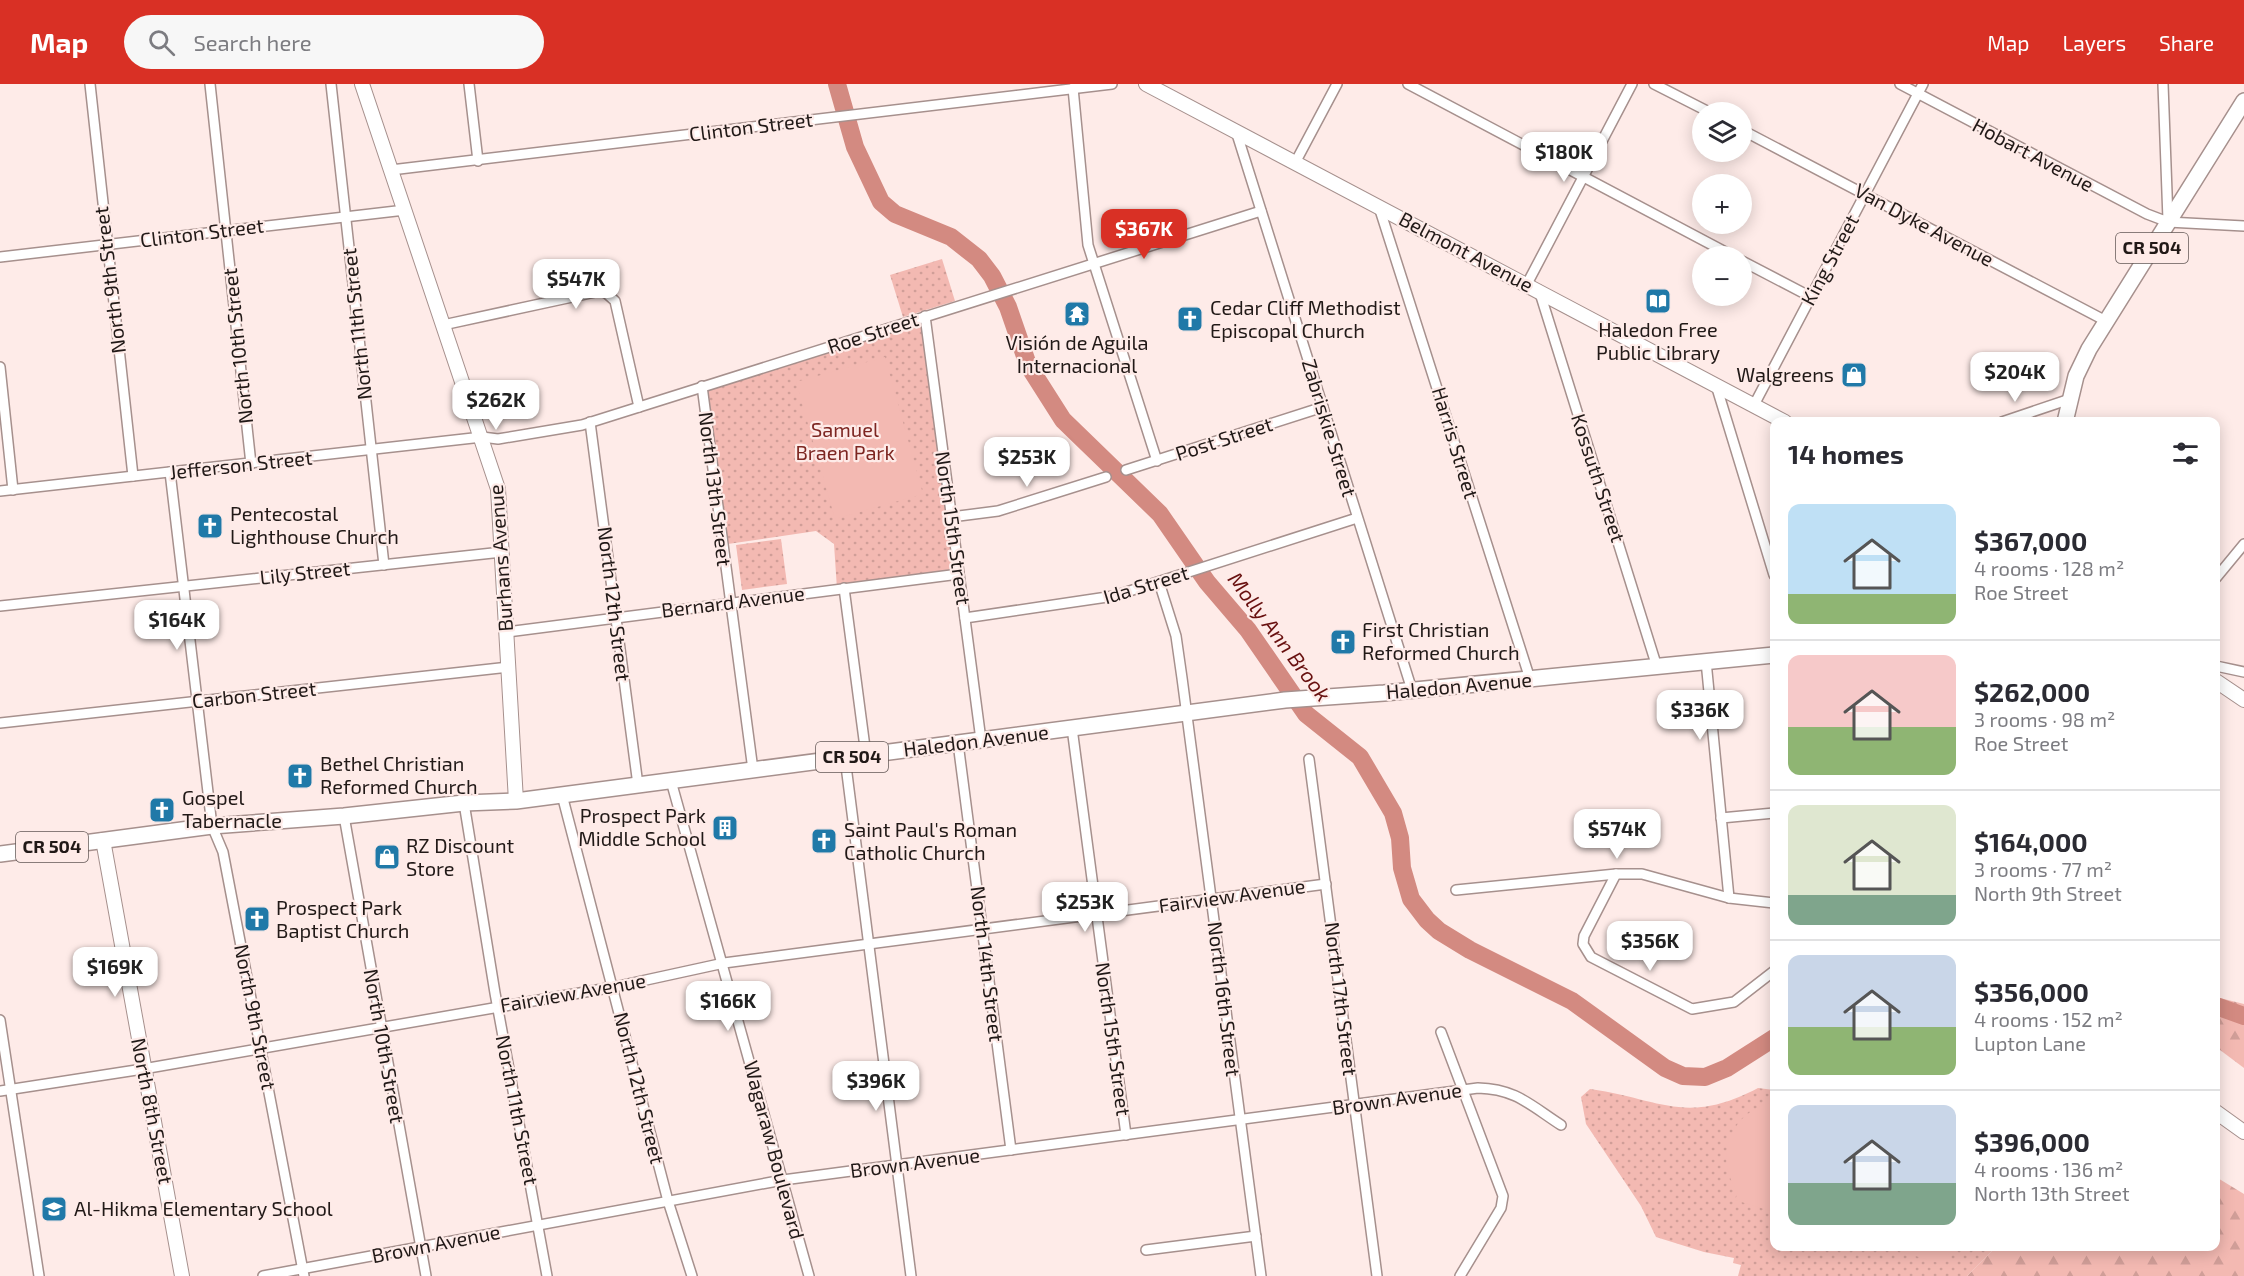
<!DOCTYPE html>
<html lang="en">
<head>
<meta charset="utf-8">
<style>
	:root { --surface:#fff; --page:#f7f7f7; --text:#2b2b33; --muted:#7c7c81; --line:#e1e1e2; --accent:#d93025 }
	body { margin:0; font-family:"Exo 2",sans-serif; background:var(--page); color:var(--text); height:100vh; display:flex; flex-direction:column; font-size:22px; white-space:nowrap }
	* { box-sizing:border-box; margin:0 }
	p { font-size:20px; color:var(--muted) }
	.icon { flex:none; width:33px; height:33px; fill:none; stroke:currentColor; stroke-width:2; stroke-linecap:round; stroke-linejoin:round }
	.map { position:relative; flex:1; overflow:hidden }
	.sheet { position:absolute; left:1770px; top:333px; width:450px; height:834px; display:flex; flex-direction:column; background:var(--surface); border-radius:12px; box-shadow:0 3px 15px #0003 }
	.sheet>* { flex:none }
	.controls { position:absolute; left:1692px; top:18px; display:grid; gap:12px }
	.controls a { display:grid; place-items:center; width:60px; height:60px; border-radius:50%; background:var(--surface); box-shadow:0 3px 15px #0003; font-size:30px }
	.price { position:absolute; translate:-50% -51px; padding:0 14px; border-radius:12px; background:#fff; color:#222; font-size:20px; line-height:39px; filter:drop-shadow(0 2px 3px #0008) }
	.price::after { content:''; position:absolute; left:50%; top:36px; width:18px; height:14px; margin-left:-9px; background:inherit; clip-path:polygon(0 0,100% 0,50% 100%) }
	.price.on { background:var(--accent); color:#fff }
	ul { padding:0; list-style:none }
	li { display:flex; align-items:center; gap:18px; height:150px; padding:0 18px }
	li+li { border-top:2px solid var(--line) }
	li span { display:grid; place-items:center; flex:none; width:168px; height:120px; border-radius:12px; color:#555 }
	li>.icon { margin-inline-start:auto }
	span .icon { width:72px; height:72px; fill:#fffc; stroke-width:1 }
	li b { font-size:26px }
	h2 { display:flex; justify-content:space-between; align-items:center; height:72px; padding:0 18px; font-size:26px }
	header { display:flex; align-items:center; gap:36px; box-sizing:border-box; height:84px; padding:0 30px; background:var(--accent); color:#fff }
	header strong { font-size:28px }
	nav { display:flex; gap:33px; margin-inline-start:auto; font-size:21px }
	.search { width:420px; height:54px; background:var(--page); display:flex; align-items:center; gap:15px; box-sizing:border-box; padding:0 21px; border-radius:33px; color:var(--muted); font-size:22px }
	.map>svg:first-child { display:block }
	.forest { fill:url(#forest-firs) }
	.park { fill:url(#park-dots) }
	.pitch { fill:#f3b9b2 }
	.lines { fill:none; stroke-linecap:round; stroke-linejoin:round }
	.river { stroke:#d38a81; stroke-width:18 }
	.street-casing { stroke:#a6908d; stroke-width:12 }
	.secondary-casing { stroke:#a6908d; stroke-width:16 }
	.primary-casing { stroke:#a6908d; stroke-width:18 }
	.street { stroke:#fff; stroke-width:9 }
	.secondary { stroke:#fff; stroke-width:14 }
	.primary { stroke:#fff; stroke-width:15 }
	.labels { text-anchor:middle; stroke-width:4.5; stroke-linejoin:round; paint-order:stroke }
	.shield { fill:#feebe8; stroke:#635856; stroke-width:1.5 }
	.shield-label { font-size:18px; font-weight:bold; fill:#211917 }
	.street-label { font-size:20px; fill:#211917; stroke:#feebe8 }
	.poi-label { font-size:20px; fill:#211917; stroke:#feebe8; text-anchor:start }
	.park-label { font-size:20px; fill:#7d2621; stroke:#feebe8 }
	.water-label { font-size:21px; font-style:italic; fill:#68100f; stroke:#feebe8 }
</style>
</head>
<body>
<header>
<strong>Map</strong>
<div class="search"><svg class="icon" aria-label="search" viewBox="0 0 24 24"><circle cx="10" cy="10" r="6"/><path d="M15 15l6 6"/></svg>Search here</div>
<nav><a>Map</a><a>Layers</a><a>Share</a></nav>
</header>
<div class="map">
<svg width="2244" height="1192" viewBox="0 0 2244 1192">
	<defs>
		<pattern id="forest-firs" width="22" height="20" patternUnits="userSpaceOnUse" patternTransform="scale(1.5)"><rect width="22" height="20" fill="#f3b9b2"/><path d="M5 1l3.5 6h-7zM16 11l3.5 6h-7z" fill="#d09e98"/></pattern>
		<pattern id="park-dots" width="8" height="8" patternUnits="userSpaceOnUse" patternTransform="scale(1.5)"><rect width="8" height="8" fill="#f3b9b2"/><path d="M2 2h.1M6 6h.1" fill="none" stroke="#d09e98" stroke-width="1.8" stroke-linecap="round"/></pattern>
	</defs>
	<rect width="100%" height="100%" fill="#feebe8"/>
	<g class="forest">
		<polygon points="2216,913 2244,920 2244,984 2216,963"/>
		<polygon points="2216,1093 2244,1110 2244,1192 1967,1192 1996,1163 2216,1162"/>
	</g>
	<g class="park">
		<polygon points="942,175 955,217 903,233 890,191"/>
		<polygon points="925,233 959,490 837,505 834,460 816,447 721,461 699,304"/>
		<polygon points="781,455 787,500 742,506 736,461"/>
		<path d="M1758,1004L1774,1006V1162L1996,1163L1967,1192H1738L1741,1181L1733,1179L1734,1174L1704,1168L1656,1153L1641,1122L1586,1040L1581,1013L1590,1005C1661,1015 1686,1042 1758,1004Z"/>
	</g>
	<g class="pitch">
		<polygon points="885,273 923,410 835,435 796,298"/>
		<path d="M1769,1019H1774V1128L1735,1116L1738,1108C1714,1074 1729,1031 1769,1019Z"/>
		<polygon points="1886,1163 1963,1163 1945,1172 1942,1180"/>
	</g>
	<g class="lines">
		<g class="river">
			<polyline points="837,0 855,63 881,118 895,130 951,153 979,175 992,192 1008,223 1028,281 1063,336 1160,430 1207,498 1248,546 1306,630 1360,673 1393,729 1400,754 1402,784 1411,815 1427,836 1439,847 1470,866 1572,917 1665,984 1683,992 1705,993 1727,984 1774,954"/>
			<polyline points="2216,922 2244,932"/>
		</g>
		<g class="street-casing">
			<g id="street">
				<polyline points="90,0 133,392"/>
				<polyline points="210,0 251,380"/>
				<polyline points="331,0 384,481"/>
				<polyline points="469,0 478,77"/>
				<polyline points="1408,0 1733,172"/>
				<polyline points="1654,0 1709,28"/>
				<polyline points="1900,0 2147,130 2168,138 2244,142"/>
				<polyline points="2163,0 2168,136"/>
				<polyline points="1073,4 1088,161 1157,377"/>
				<polyline points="1742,46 2106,237"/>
				<polyline points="1236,47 1412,606"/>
				<polyline points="1295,79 1337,0"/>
				<polyline points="391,86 1112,0"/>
				<polyline points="1379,123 1530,595"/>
				<polyline points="0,173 405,126"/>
				<polyline points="1742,177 1811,213"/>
				<polyline points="1527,200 1632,0"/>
				<polyline points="1539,206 1657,583"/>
				<polyline points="925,232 981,656"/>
				<polyline points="443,241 600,207 606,209 615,217 639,323"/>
				<polyline points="0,283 13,406"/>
				<polyline points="1716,301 1774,491"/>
				<polyline points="702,302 753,686"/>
				<polyline points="1754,321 1923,0"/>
				<polyline points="590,338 638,701"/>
				<polyline points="2002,338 2070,315"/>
				<polyline points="1126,386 1323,323"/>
				<polyline points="170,388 212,742 223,768 304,1192"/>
				<polyline points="0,407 482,353 498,355 582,341 1261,127"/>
				<polyline points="951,433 998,427 1106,393"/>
				<polyline points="2216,494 2244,460"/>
				<polyline points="1159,498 1176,552 1182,594 1261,1192"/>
				<polyline points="844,504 866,671"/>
				<polyline points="0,522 502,468"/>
				<polyline points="965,534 1114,512 1357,434"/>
				<polyline points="507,548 959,490"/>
				<polyline points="1706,577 1729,814"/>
				<polyline points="2216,582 2244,588"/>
				<polyline points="0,639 509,583"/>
				<polyline points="1072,644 1126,1051"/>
				<polyline points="958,659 1011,1066"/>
				<polyline points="845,674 911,1192"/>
				<polyline points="1309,675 1377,1192"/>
				<polyline points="671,697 809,1192"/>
				<polyline points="562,711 668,1117 692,1192"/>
				<polyline points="464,719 495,909 547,1192"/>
				<polyline points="344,732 426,1192"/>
				<polyline points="1721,734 1774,729"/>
				<polyline points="1616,790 1584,852 1583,860 1591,873 1692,925 1734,918 1774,887"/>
				<polyline points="1456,806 1616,790 1642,790 1729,814 1774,819"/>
				<polyline points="0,936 39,1192"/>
				<polyline points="1441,948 1503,1112 1501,1124 1460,1192"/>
				<polyline points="0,1007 143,985 614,903 724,879 1326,800"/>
				<polyline points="1146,1166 1256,1152"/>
				<path d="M263,1192L783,1096L1478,1004C1516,1005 1530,1021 1561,1041"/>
			</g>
		</g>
		<g class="secondary-casing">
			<g id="secondary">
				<polyline points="362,0 498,405 516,717"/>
				<polyline points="1146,0 1785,338"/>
				<polyline points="2216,597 2244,616"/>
				<polyline points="103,756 182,1192"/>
				<polyline points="2216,1028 2244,1048"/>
			</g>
		</g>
		<g class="primary-casing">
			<g id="primary">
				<polyline points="2065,338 2076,292 2089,265 2244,17"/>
				<polyline points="0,770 212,742 344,732 464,719 516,717 1285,616 1384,609 1774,571"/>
			</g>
		</g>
		<use href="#street" class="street"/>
		<use href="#secondary" class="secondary"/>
		<use href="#primary" class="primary"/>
	</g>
	<defs>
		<g id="library-square" transform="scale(1.35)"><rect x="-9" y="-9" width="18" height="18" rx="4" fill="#2079a8" stroke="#feebe8"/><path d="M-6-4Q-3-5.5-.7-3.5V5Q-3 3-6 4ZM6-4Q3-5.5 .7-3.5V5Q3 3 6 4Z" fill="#fff"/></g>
		<g id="temple-square" transform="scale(1.35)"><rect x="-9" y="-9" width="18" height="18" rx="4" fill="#2079a8" stroke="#feebe8"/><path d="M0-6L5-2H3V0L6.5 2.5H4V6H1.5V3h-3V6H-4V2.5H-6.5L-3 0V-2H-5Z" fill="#fff"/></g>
		<g id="church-square" transform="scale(1.35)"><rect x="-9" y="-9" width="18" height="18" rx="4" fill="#2079a8" stroke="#feebe8"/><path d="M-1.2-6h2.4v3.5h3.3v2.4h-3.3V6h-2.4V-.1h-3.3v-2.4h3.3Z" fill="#fff"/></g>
		<g id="shop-square" transform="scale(1.35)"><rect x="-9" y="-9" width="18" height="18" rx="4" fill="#2079a8" stroke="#feebe8"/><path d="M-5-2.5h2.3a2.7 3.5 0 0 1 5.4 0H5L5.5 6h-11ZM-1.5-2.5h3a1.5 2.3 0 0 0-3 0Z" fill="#fff"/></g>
		<g id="building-square" transform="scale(1.35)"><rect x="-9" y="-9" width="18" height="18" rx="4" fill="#2079a8" stroke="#feebe8"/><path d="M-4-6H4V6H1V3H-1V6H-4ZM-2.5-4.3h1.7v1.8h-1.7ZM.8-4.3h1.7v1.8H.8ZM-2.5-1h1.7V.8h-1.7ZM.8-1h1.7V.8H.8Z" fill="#fff"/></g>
		<g id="school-square" transform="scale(1.35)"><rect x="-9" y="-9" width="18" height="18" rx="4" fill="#2079a8" stroke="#feebe8"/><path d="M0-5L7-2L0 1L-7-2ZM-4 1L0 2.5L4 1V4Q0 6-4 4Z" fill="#fff"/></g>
	</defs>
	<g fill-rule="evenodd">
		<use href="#library-square" x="1658" y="217"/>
		<use href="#temple-square" x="1077" y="230"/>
		<use href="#church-square" x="1190" y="235"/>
		<use href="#shop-square" x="1854" y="291"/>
		<use href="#church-square" x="210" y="442"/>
		<use href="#church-square" x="1343" y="558"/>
		<use href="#church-square" x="300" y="692"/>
		<use href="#church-square" x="162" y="726"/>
		<use href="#building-square" x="725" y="744"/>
		<use href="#church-square" x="824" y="757"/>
		<use href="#shop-square" x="387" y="773"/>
		<use href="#church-square" x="257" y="835"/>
		<use href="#school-square" x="54" y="1125"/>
	</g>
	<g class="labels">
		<g class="shield">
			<rect x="2116" y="149" width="72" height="30" rx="4.5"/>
			<rect x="816" y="658" width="72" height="30" rx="4.5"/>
			<rect x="16" y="748" width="72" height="30" rx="4.5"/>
		</g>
		<g class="shield-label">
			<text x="2152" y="170">CR 504</text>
			<text x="852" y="679">CR 504</text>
			<text x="52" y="769">CR 504</text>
		</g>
		<g class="street-label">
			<text transform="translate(751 43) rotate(-7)" y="7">Clinton Street</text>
			<text transform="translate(2033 71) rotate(28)" y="7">Hobart Avenue</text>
			<text transform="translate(1924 141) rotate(28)" y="7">Van Dyke Avenue</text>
			<text transform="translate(202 149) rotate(-7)" y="7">Clinton Street</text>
			<text transform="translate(1466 168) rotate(28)" y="7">Belmont Avenue</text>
			<text transform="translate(1830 176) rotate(-62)" y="7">King Street</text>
			<text transform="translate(110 196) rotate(-97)" y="7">North 9th Street</text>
			<text transform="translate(357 240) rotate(-96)" y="7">North 11th Street</text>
			<text transform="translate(873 249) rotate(-18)" y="7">Roe Street</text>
			<text transform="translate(238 262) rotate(-96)" y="7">North 10th Street</text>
			<text transform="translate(1329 344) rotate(73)" y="7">Zabriskie Street</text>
			<text transform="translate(1224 355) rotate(-18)" y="7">Post Street</text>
			<text transform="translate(1455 359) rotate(73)" y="7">Harris Street</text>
			<text transform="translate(241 381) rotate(-6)" y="7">Jefferson Street</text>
			<text transform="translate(1598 394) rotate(72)" y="7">Kossuth Street</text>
			<text transform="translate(715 405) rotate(83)" y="7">North 13th Street</text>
			<text transform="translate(953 444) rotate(82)" y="7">North 15th Street</text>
			<text transform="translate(501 474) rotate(-94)" y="7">Burhans Avenue</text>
			<text transform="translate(305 489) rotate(-6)" y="7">Lily Street</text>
			<text transform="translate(1146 501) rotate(-17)" y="7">Ida Street</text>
			<text transform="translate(733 518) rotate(-7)" y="7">Bernard Avenue</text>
			<text transform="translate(614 520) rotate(83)" y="7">North 12th Street</text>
			<text transform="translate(1459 602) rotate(-5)" y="7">Haledon Avenue</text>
			<text transform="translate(254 611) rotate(-6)" y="7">Carbon Street</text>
			<text transform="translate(976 657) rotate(-7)" y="7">Haledon Avenue</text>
			<text transform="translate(1232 812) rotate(-8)" y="7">Fairview Avenue</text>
			<text transform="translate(987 880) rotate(83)" y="7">North 14th Street</text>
			<text transform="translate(573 909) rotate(-10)" y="7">Fairview Avenue</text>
			<text transform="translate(1224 915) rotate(83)" y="7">North 16th Street</text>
			<text transform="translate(1341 915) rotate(83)" y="7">North 17th Street</text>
			<text transform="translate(255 933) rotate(79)" y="7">North 9th Street</text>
			<text transform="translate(1113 955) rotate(82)" y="7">North 15th Street</text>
			<text transform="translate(384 962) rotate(80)" y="7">North 10th Street</text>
			<text transform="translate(639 1004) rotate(76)" y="7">North 12th Street</text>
			<text transform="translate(1397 1015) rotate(-8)" y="7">Brown Avenue</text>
			<text transform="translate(517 1026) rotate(79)" y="7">North 11th Street</text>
			<text transform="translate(152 1027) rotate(79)" y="7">North 8th Street</text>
			<text transform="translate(774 1066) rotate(75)" y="7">Wagaraw Boulevard</text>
			<text transform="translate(915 1079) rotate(-7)" y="7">Brown Avenue</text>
			<text transform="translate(436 1160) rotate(-11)" y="7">Brown Avenue</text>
		</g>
		<g class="poi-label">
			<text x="1210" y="231">Cedar Cliff Methodist<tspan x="1210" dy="23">Episcopal Church</tspan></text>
			<text x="1658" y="253" text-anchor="middle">Haledon Free<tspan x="1658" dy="23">Public Library</tspan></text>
			<text x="1077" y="266" text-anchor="middle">Visión de Aguila<tspan x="1077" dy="23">Internacional</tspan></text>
			<text x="1834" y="298" text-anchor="end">Walgreens</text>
			<text x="230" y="437">Pentecostal<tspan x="230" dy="23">Lighthouse Church</tspan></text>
			<text x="1362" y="553">First Christian<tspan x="1362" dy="23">Reformed Church</tspan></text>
			<text x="320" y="687">Bethel Christian<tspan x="320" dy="23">Reformed Church</tspan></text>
			<text x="182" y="721">Gospel<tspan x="182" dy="23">Tabernacle</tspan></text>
			<text x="706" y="739" text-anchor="end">Prospect Park<tspan x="706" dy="23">Middle School</tspan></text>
			<text x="844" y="753">Saint Paul's Roman<tspan x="844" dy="23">Catholic Church</tspan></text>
			<text x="406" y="769">RZ Discount<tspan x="406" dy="23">Store</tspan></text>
			<text x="276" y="831">Prospect Park<tspan x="276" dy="23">Baptist Church</tspan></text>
			<text x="74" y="1132">Al-Hikma Elementary School</text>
		</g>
		<g class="park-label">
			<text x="845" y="353">Samuel<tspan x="845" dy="23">Braen Park</tspan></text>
		</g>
		<g class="water-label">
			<text transform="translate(1279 553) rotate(53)" y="7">Molly Ann Brook</text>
		</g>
	</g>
</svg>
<div class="controls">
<a><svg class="icon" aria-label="layers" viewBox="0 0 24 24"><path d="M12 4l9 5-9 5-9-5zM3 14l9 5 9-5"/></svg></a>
<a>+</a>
<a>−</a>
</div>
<b class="price" style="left:1564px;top:99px">$180K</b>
<b class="price on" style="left:1144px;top:176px">$367K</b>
<b class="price" style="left:576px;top:226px">$547K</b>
<b class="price" style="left:2015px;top:319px">$204K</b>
<b class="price" style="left:496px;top:347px">$262K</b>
<b class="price" style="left:1027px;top:404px">$253K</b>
<b class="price" style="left:177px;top:567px">$164K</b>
<b class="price" style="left:1700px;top:657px">$336K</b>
<b class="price" style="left:1617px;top:776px">$574K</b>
<b class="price" style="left:1085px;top:849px">$253K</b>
<b class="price" style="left:1650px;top:888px">$356K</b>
<b class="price" style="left:115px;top:914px">$169K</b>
<b class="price" style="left:728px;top:948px">$166K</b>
<b class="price" style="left:876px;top:1028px">$396K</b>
<section class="sheet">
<h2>14 homes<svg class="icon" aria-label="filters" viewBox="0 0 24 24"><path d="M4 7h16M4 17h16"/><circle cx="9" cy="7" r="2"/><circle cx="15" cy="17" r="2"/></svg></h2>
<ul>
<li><span style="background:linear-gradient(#bfe0f5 75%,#8fb573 0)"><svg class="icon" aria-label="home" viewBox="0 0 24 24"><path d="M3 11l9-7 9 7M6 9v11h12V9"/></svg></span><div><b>$367,000</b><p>4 rooms · 128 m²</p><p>Roe Street</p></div></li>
<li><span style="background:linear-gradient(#f6c9c9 60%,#8fb573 0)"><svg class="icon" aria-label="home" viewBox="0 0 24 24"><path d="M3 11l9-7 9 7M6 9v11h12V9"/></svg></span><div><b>$262,000</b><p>3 rooms · 98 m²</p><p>Roe Street</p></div></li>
<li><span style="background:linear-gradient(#dfe7d0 75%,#7fa58c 0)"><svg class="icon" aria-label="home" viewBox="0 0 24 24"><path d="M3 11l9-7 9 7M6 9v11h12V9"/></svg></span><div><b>$164,000</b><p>3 rooms · 77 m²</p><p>North 9th Street</p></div></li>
<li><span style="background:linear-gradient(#c9d6e8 60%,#8fb573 0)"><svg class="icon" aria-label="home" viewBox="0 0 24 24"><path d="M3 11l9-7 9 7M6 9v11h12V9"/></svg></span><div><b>$356,000</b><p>4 rooms · 152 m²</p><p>Lupton Lane</p></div></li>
<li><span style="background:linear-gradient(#c9d6e8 65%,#7fa58c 0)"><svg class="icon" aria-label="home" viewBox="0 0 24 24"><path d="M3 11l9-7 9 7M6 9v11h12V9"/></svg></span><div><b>$396,000</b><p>4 rooms · 136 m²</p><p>North 13th Street</p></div></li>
</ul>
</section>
</div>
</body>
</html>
